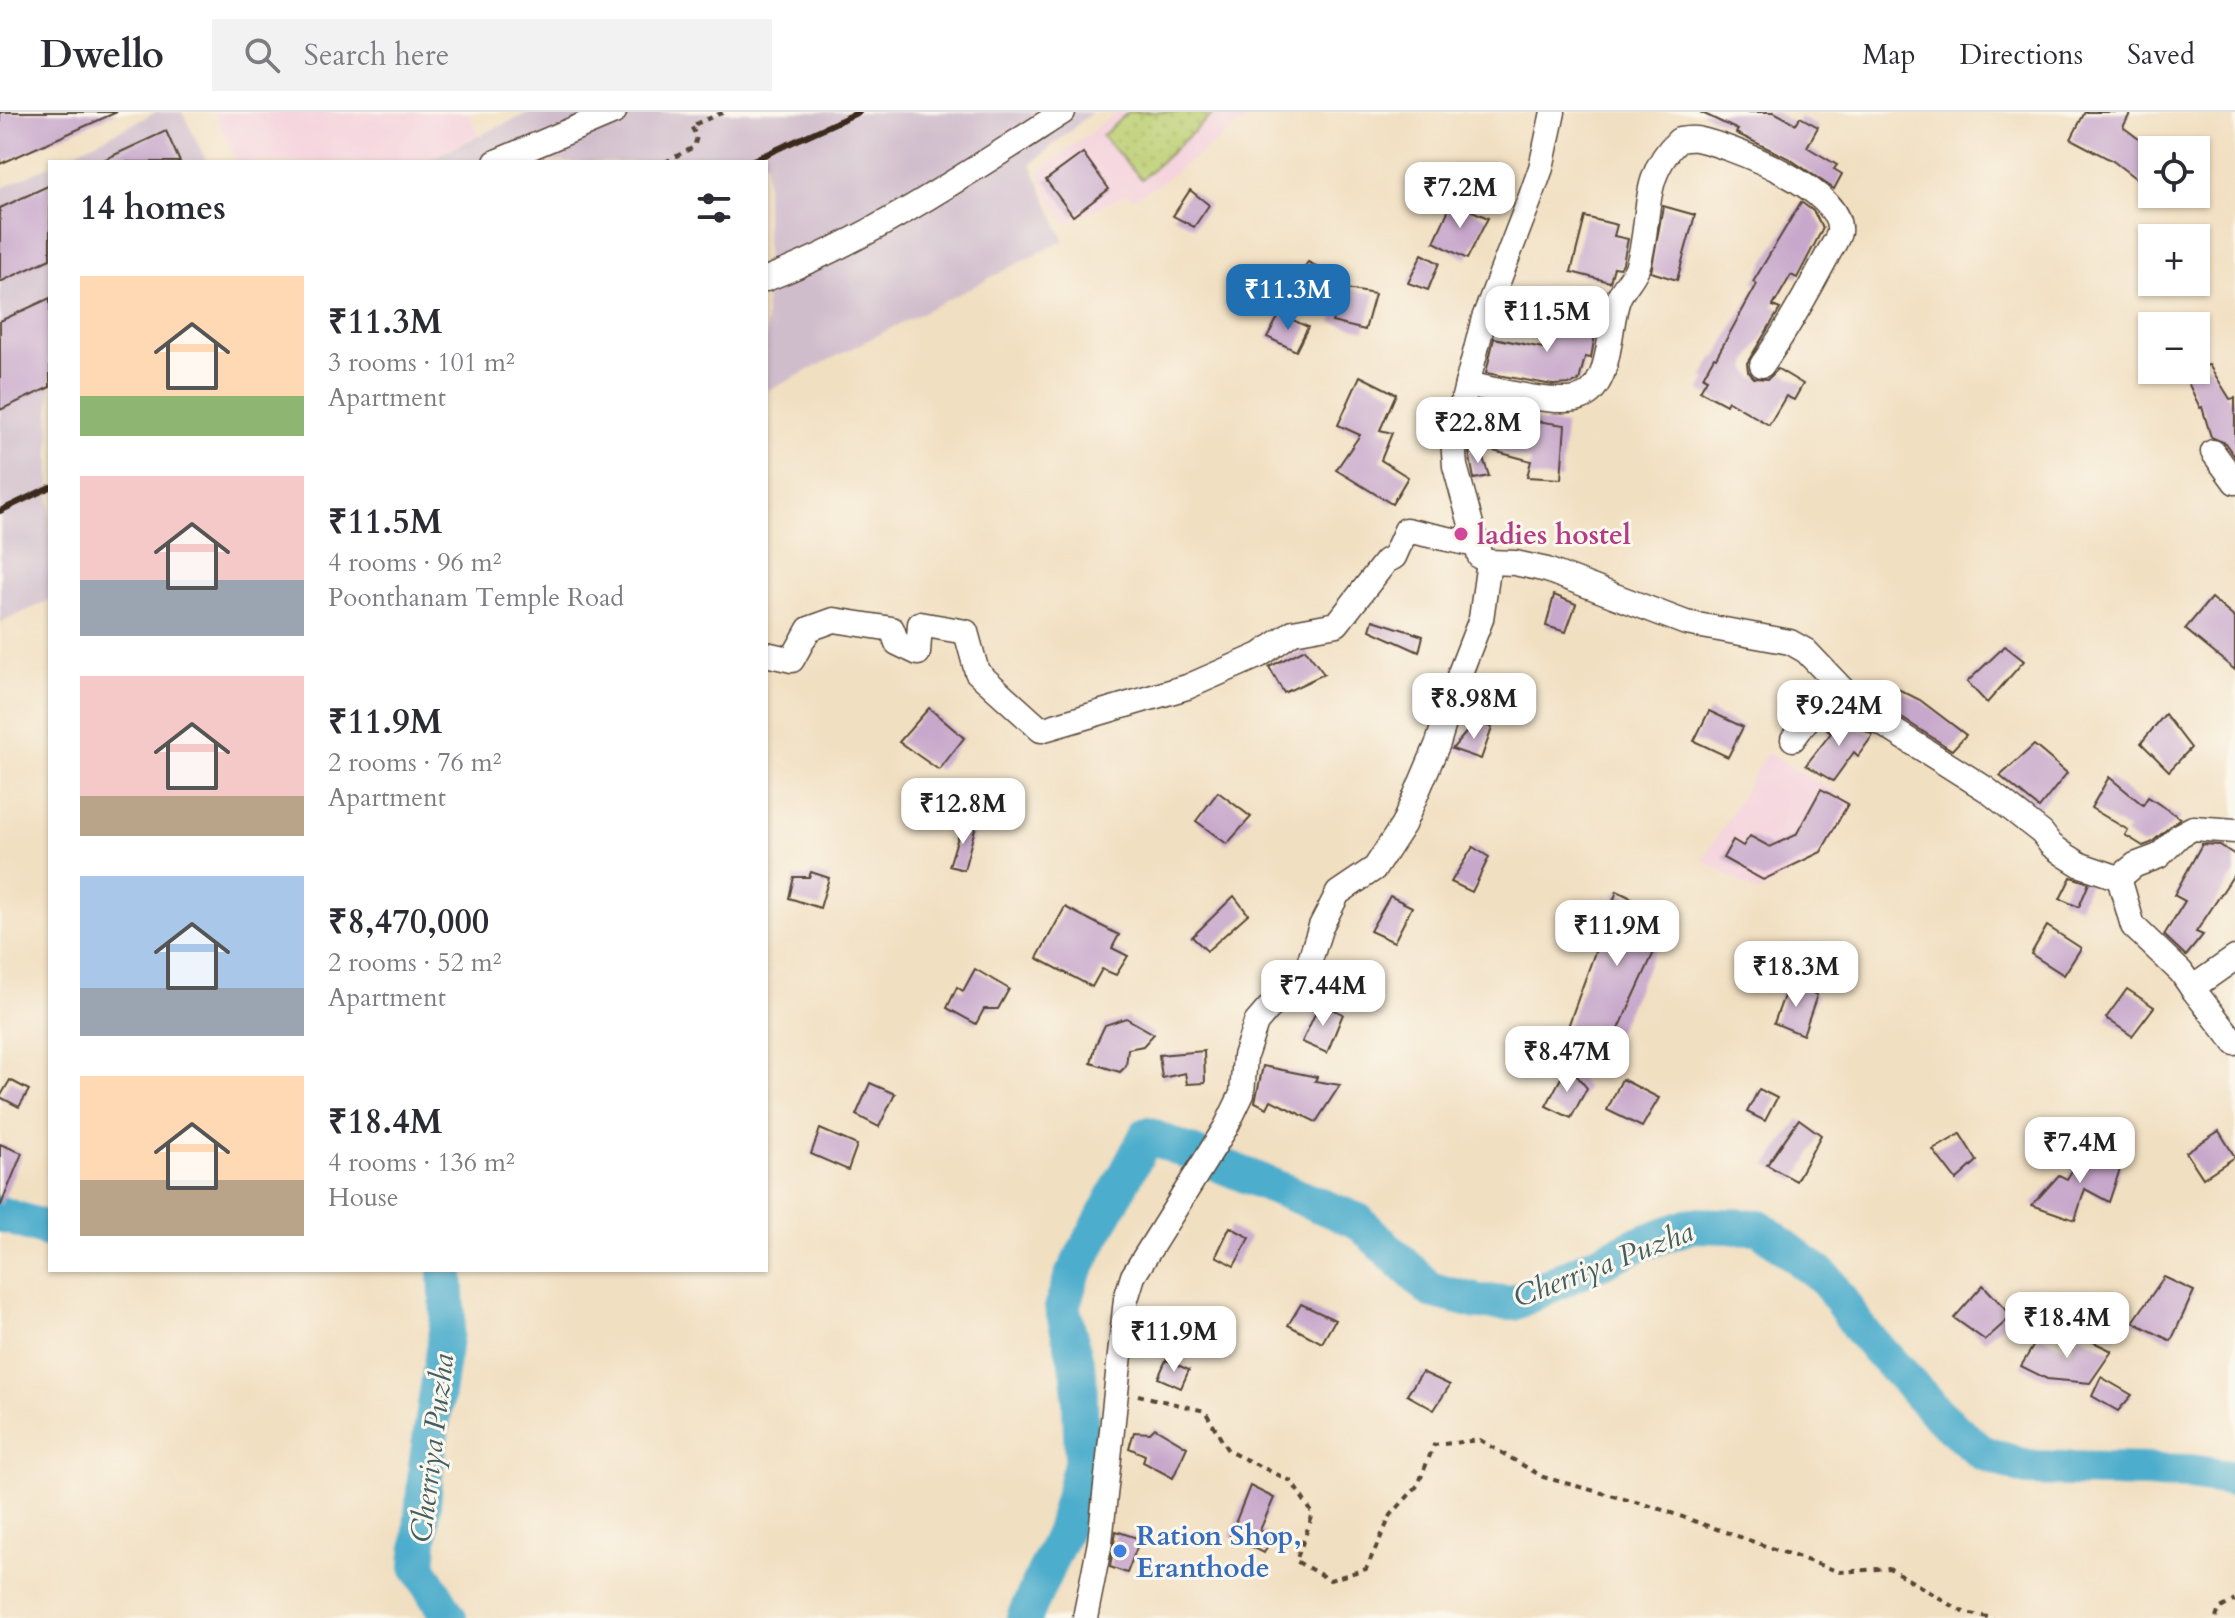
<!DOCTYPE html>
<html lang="en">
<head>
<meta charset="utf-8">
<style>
	:root { --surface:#fff; --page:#f2f2f3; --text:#2b2b33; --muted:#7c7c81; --line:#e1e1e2; --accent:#1f6fb2 }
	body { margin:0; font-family:Cardo,serif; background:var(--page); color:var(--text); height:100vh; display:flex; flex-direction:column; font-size:30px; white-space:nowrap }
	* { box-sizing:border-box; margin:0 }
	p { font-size:26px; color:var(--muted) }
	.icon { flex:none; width:44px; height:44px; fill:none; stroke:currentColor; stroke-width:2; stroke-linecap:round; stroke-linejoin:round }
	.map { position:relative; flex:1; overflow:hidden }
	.details { position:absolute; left:48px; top:48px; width:720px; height:1112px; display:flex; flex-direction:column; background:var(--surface); border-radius:0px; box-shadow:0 2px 6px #0004 }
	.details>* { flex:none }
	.tools { position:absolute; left:2138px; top:24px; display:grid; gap:16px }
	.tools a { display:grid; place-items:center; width:72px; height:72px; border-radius:0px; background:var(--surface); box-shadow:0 2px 6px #0004; font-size:40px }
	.price { position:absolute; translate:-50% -68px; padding:0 18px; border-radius:16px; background:#fff; color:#222; font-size:26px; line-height:52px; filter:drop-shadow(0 2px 4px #0008) }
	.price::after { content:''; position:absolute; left:50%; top:48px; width:24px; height:18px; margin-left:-12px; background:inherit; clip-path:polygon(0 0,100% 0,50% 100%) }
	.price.active { background:var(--accent); color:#fff }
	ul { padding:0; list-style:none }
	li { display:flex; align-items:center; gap:24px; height:200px; padding:0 32px }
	li span { display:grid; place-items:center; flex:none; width:224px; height:160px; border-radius:0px; color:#555 }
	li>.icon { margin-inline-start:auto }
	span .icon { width:96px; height:96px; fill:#fffc; stroke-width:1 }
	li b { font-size:34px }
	h2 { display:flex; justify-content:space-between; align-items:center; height:96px; padding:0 32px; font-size:34px }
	header { display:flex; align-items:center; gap:48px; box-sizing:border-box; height:112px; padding:0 40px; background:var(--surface); border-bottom:2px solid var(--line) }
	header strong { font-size:38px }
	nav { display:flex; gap:44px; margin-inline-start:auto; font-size:28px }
	.search { width:560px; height:72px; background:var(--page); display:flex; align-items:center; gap:20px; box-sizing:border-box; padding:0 28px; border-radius:0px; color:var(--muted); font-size:30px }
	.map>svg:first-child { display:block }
	.built { fill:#f4cfdc }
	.industrial { fill:#d0bdcc }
	.park { fill:url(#park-dots); stroke:#7b7c48; stroke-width:2 }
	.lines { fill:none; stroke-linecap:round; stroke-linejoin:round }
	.river { stroke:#4dadcc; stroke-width:36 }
	.building { fill:#c7a7cb }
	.street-casing { stroke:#564536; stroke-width:27 }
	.path { stroke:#564536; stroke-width:4; stroke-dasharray:6 6; stroke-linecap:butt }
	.street { stroke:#fff; stroke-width:24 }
	.rail { stroke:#3b2a1e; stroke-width:6 }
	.hotel-dot { fill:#d1479c; stroke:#fbf7ec; stroke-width:3 }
	.shop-dot { fill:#3f7fe0; stroke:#fbf7ec; stroke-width:3 }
	.labels { text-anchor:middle; stroke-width:6; stroke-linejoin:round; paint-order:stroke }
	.hotel-label { font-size:28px; font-weight:bold; fill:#b23c85; stroke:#fbf7ec; text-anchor:start }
	.shop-label { font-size:28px; font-weight:bold; fill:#366cbe; stroke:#fbf7ec; text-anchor:start }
	.water-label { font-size:30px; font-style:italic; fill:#425e64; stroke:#fbf7ec }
</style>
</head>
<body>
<header>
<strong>Dwello</strong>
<div class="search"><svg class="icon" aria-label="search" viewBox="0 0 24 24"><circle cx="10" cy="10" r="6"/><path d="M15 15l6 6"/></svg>Search here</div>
<nav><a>Map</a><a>Directions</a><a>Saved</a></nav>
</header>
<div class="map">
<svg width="2235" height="1506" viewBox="0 0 2235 1506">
	<defs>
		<pattern id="park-dots" width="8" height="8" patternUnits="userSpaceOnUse" patternTransform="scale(2)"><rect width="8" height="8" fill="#bbce71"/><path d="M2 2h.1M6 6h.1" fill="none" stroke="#a2b161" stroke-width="1.8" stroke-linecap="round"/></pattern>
	</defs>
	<rect width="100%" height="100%" fill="#fbf7ec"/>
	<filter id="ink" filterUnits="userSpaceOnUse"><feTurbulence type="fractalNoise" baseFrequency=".0125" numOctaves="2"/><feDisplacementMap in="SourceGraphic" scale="16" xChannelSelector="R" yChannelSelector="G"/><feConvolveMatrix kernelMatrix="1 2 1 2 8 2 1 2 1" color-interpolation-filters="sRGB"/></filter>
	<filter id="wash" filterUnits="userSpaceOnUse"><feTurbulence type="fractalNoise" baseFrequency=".006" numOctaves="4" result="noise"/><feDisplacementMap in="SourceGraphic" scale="32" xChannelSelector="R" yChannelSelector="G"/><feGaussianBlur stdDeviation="1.8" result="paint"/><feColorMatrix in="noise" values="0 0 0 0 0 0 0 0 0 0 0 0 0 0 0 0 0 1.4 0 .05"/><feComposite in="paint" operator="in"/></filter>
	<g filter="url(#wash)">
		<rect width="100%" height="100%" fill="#f1dfc1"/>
		<g class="built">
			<polygon points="214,0 469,0 479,23 419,50 237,50"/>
			<polygon points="1117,0 1256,0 1159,72 1131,87 1128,81 1066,112 1049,85 1039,60"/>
			<polygon points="1767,641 1853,691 1822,742 1758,781 1703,748"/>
		</g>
		<g class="industrial">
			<polygon points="157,0 182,0 207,50 55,50"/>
			<polygon points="531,0 1092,0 1031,52 1064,128 766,280 766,50 422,50"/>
			<polygon points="50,53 50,488 0,511 0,77"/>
		</g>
		<polygon class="park" points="1128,0 1215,0 1142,67 1102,24"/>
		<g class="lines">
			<g class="river">
				<polyline points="0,1102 50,1118"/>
				<polyline points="446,1158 448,1206 426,1355 418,1454 449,1506"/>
				<polyline points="1024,1506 1063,1420 1082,1348 1079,1261 1062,1194 1072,1164 1147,1023 1358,1109 1431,1178 1478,1190 1513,1191 1629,1136 1692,1113 1759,1115 1826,1167 1862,1220 1939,1303 1981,1340 2027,1356 2190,1360 2235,1367"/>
			</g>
		</g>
		<g id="blocks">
			<g class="building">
				<polygon points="0,0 117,0 0,52"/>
				<polygon points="1700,0 1774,0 1796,12 1800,5 1818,15 1807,35 1837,53 1834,57 1842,62 1834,77 1790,47 1736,21 1738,18"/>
				<polygon points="2085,0 2131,0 2123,15 2152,37 2152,79 2113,49 2071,27"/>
				<polygon points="166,19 180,50 99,50"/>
				<polygon points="1083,41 1109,77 1073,104 1046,68"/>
				<polygon points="50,73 50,147 0,170 0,96"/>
				<polygon points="1190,78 1209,93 1194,115 1173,104"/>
				<polygon points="1452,90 1488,106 1467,147 1434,130"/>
				<polygon points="1801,90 1813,99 1823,116 1797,166 1791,163 1773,194 1780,197 1747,251 1748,259 1754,266 1768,267 1778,257 1803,272 1794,288 1786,284 1769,313 1728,289 1726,293 1700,279 1707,267 1703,265 1714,245 1716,246 1757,172 1753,170"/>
				<polygon points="1663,94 1695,103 1677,168 1651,160"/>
				<polygon points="1585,105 1617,113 1614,124 1628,127 1623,151 1620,156 1614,155 1610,170 1571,160"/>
				<polygon points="1422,142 1439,151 1428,178 1408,171"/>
				<polygon points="1308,150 1326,159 1318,172 1375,182 1365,218 1332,210 1338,192 1294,169"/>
				<polygon points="50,186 50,275 0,298 0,209"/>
				<polygon points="1550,201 1597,211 1591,246 1585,245 1579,269 1572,272 1553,273 1486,261 1494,226 1543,236"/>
				<polygon points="1280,202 1308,215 1296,239 1267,225"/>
				<polygon points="2209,253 2230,287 2235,286 2235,345 2225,331 2211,325 2202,295 2200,296 2183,260"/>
				<polygon points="1360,264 1396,282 1380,318 1392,321 1381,348 1408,365 1392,392 1336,358 1360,323 1338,313"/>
				<polygon points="1496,298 1523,302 1522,307 1565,313 1561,367 1527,365 1531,349 1490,338"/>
				<polygon points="1480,337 1489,364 1474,367 1469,340"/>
				<polygon points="1554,483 1576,492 1566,520 1546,514"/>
				<polygon points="2211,486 2235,506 2235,558 2185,517"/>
				<polygon points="1373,508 1423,524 1419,540 1370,518"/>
				<polygon points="2005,534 2024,549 1987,591 1967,570"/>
				<polygon points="1305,537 1324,562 1284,581 1269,555"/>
				<polygon points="1886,571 1920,588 1966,623 1952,638 1875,589"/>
				<polygon points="929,596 964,626 939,658 899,630"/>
				<polygon points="1709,599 1743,615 1728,645 1694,629"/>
				<polygon points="1842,602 1858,615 1873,623 1858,644 1854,640 1833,669 1806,653 1831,621 1827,618"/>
				<polygon points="2165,602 2191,636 2169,659 2141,631"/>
				<polygon points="1476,609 1492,616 1481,647 1452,637"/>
				<polygon points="2034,633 2067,661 2039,696 2000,664"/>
				<polygon points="2109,665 2143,693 2148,685 2180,706 2151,731 2143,734 2125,723 2128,718 2091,696"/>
				<polygon points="1821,677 1848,692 1821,740 1763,768 1723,746 1733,728 1743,734 1750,724 1770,735 1796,723"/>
				<polygon points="1218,680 1251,705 1227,732 1196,709"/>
				<polygon points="963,709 976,713 964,758 949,754"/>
				<polygon points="2202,732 2220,733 2235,743 2235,761 2196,820 2203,823 2186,844 2164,823 2185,789 2174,783"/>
				<polygon points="1473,735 1489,745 1472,780 1451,770"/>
				<polygon points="811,760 829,766 820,796 789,786 794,765 809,765"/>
				<polygon points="2071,765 2089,771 2079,795 2060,787"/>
				<polygon points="1617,779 1670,805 1612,932 1569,919 1569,912"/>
				<polygon points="1234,784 1248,802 1207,839 1192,825"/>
				<polygon points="1390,784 1412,795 1394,830 1370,819"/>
				<polygon points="1065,795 1119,823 1112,836 1128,844 1116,863 1102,857 1092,875 1037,846"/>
				<polygon points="2047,814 2081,836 2064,863 2031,842"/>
				<polygon points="975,857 1009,877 998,897 984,897 976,912 947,896 957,875 963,879"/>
				<polygon points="1789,870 1817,883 1803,923 1774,911"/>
				<polygon points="2127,877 2154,895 2132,924 2106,906"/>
				<polygon points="1320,891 1343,902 1327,941 1302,930"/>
				<polygon points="1126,906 1154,922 1143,934 1128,937 1126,954 1120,960 1091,951 1096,932 1105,913"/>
				<polygon points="1204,939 1205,971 1187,972 1185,961 1162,966 1159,943"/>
				<polygon points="1568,953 1587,976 1571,1006 1546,994"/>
				<polygon points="1263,954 1317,965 1315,969 1340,973 1316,1010 1271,988 1267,996 1255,990"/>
				<polygon points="1622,967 1659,986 1642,1015 1607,998"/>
				<polygon points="10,968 29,978 19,995 0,985"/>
				<polygon points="870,971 895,982 879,1015 856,1003"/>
				<polygon points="1759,977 1777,986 1765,1009 1747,1000"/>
				<polygon points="1799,1007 1821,1023 1796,1069 1767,1053"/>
				<polygon points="820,1017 857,1033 848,1058 811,1042"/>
				<polygon points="2219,1019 2235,1045 2203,1066 2186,1040"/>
				<polygon points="1960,1022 1977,1049 1956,1068 1933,1038"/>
				<polygon points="0,1032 22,1041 1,1093 0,1093"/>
				<polygon points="2086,1035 2121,1054 2109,1090 2085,1077 2075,1108 2032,1093 2059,1063 2067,1067"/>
				<polygon points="1230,1115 1250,1126 1234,1154 1216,1144"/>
				<polygon points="2164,1165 2194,1179 2171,1229 2133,1210"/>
				<polygon points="1983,1173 2012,1204 1985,1228 1954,1206"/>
				<polygon points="1301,1192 1335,1208 1322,1231 1288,1213"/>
				<polygon points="2040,1223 2071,1239 2079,1223 2112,1239 2090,1271 2047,1267 2021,1254"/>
				<polygon points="1166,1248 1189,1258 1181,1276 1158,1266"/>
				<polygon points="1422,1260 1450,1273 1434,1298 1407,1283"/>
				<polygon points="2101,1265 2132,1283 2118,1299 2092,1284"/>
				<polygon points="1155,1316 1187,1335 1173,1366 1143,1350 1145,1343 1129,1336 1134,1320 1150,1321"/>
				<polygon points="1250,1374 1274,1386 1260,1418 1272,1425 1264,1441 1230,1424"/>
				<polygon points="1116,1419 1140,1427 1127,1461 1110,1455"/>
			</g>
		</g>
	</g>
	<g filter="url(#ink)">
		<use href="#blocks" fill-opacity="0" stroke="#564536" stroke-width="2"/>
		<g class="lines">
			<g class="street-casing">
				<g id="street">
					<polyline points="496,50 614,0"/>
					<path d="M766,167C872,126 967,62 1063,0"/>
					<path d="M1467,272C1495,278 1549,292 1576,287C1614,280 1607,212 1619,185C1624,174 1635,164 1638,153C1652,108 1639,64 1679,28C1685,27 1691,26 1697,27C1730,34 1844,77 1839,120C1838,127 1831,136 1828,142C1808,180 1787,218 1762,253"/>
					<polyline points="2213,340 2235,370"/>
					<polyline points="1480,445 1455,354 1453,328 1484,206 1531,84 1541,56 1553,0"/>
					<polyline points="1489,450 1515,451 1547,458 1686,511 1790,530 1806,539 1864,600 1986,677 2042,721 2051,733 2065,743 2081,753 2119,766 2133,814 2181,860 2192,876"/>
					<polyline points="766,542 792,548 809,517 834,508 892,517 897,531 918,541 920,512 966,520 977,560 1041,618 1187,575 1260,543 1293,520 1337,512 1386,449 1394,445 1406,418 1476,433"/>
					<polyline points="1793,627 1835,570"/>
					<polyline points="2119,766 2135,753 2159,744 2180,723 2193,716 2235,719"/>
					<polyline points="2235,846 2192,876 2235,931"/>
					<polyline points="1085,1506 1100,1430 1126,1187 1133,1164 1226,1015 1242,982 1245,944 1256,911 1268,897 1292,877 1309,851 1321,814 1338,781 1375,756 1403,713 1438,631 1460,561 1481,507 1489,450"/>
				</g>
			</g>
			<g class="path">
				<polyline points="665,50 694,35 697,25 691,14 724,0"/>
				<polyline points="1138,1283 1205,1299 1228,1339 1291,1369 1313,1402 1296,1449 1330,1468 1366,1457 1391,1403 1418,1373 1434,1333 1480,1328 1543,1365 1654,1395 1840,1460 1889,1456 1965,1501 1994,1506"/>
				<polyline points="2216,1506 2219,1497 2235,1488"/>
			</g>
			<use href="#street" class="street"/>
			<g class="rail">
				<polyline points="749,50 859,0"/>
				<polyline points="0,399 50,375"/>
			</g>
		</g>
	</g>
	<circle class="hotel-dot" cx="1461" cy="422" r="8"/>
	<circle class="shop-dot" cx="1120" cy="1439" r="8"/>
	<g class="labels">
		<g class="hotel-label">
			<text x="1477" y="432">ladies hostel</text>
		</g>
		<g class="shop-label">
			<text x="1136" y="1433">Ration Shop,<tspan x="1136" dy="32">Eranthode</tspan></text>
		</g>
		<g class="water-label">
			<text transform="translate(1603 1152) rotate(-21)" y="10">Cherriya Puzha</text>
			<text transform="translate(432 1336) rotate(-83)" y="10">Cherriya Puzha</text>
		</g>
	</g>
</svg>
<div class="tools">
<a><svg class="icon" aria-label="locate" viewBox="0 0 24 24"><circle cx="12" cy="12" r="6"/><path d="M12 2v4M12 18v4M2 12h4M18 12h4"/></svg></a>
<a>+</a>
<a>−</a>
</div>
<b class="price" style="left:1460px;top:118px">₹7.2M</b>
<b class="price active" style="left:1288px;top:220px">₹11.3M</b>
<b class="price" style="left:1547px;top:242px">₹11.5M</b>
<b class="price" style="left:1478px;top:353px">₹22.8M</b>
<b class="price" style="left:1474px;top:629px">₹8.98M</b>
<b class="price" style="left:1839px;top:636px">₹9.24M</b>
<b class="price" style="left:963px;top:734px">₹12.8M</b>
<b class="price" style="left:1617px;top:856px">₹11.9M</b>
<b class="price" style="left:1796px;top:897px">₹18.3M</b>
<b class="price" style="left:1323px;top:916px">₹7.44M</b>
<b class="price" style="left:1567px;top:982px">₹8.47M</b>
<b class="price" style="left:2080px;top:1073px">₹7.4M</b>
<b class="price" style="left:2067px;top:1248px">₹18.4M</b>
<b class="price" style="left:1174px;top:1262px">₹11.9M</b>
<section class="details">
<h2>14 homes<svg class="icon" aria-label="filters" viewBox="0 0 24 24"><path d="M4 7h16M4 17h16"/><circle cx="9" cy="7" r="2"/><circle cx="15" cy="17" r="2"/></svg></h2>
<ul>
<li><span style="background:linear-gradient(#ffd9b3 75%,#8fb573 0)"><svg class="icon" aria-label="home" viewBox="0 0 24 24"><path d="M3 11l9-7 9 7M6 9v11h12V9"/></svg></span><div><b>₹11.3M</b><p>3 rooms · 101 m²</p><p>Apartment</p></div></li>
<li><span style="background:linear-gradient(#f6c9c9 65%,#9aa5b1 0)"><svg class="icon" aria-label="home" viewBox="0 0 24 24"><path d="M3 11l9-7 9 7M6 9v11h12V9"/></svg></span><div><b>₹11.5M</b><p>4 rooms · 96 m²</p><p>Poonthanam Temple Road</p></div></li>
<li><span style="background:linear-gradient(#f6c9c9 75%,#b9a48a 0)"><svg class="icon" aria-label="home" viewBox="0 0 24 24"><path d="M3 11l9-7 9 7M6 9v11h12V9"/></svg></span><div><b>₹11.9M</b><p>2 rooms · 76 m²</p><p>Apartment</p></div></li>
<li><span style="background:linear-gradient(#a9c7e8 70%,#9aa5b1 0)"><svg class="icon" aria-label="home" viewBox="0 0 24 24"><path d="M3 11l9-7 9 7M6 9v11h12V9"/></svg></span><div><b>₹8,470,000</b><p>2 rooms · 52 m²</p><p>Apartment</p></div></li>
<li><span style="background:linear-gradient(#ffd9b3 65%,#b9a48a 0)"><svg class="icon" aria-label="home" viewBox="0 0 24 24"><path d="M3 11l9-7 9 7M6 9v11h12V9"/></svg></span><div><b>₹18.4M</b><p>4 rooms · 136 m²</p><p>House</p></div></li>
</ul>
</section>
</div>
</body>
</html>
